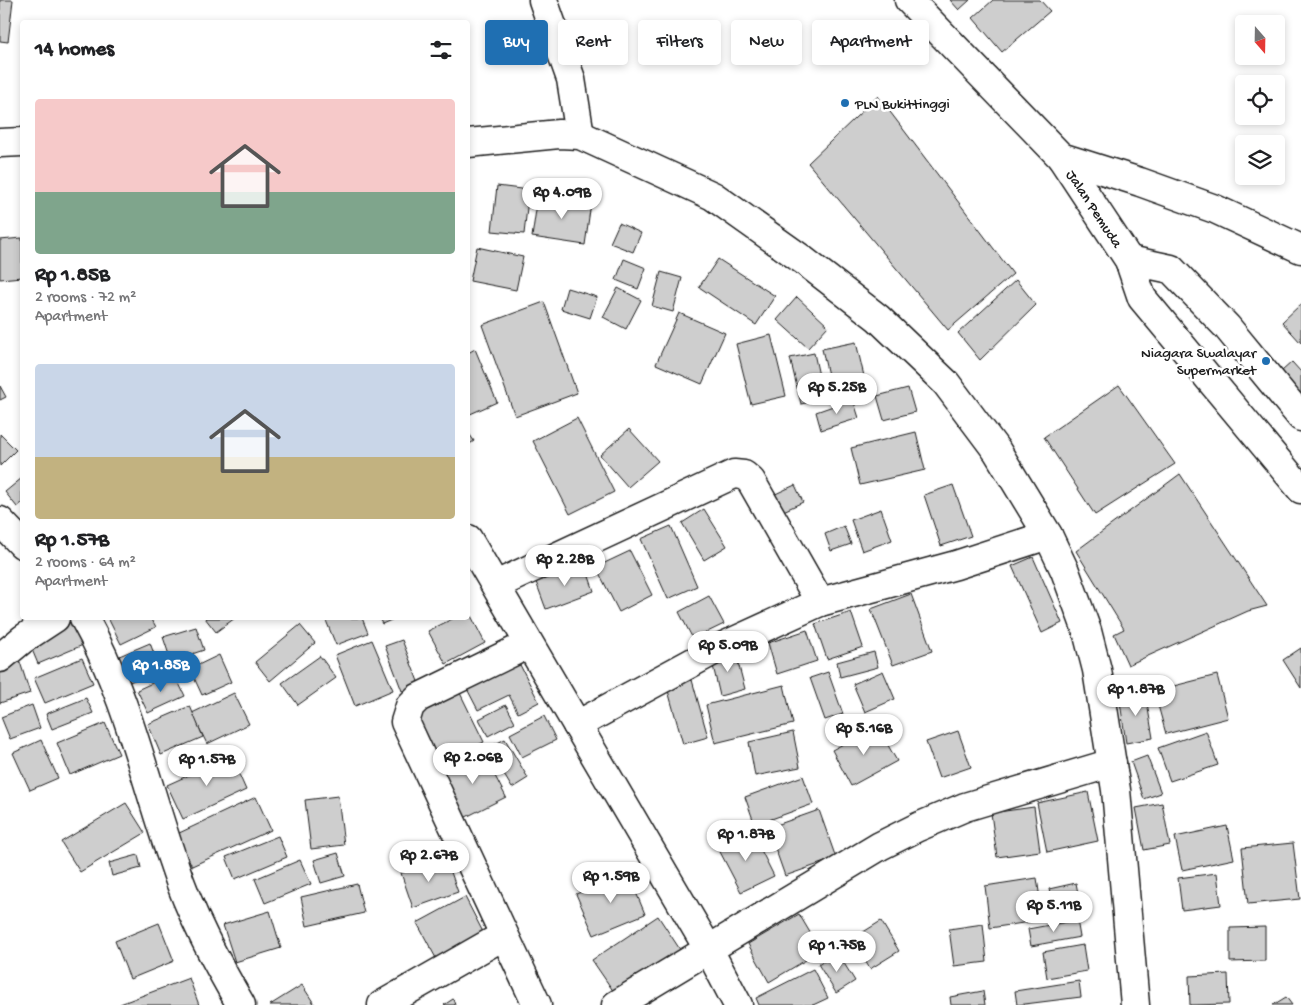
<!DOCTYPE html>
<html lang="en">
<head>
<meta charset="utf-8">
<style>
	:root { --surface:#fff; --page:#f2f2f2; --text:#202124; --muted:#757577; --accent:#1f6fb2 }
	body { margin:0; font-family:"Gochi Hand",sans-serif; background:var(--page); color:var(--text); height:100vh; display:flex; flex-direction:column; font-size:19px; white-space:nowrap }
	* { box-sizing:border-box; margin:0 }
	p { font-size:16px; color:var(--muted) }
	.icon { flex:none; width:28px; height:28px; fill:none; stroke:currentColor; stroke-width:2; stroke-linecap:round; stroke-linejoin:round }
	.map { position:relative; flex:1; overflow:hidden }
	.details { position:absolute; left:20px; top:20px; width:450px; height:600px; display:flex; flex-direction:column; background:var(--surface); border-radius:5px; box-shadow:0 2px 8px #0003 }
	.details>* { flex:none }
	.top-card { position:absolute; left:485px; top:20px; width:475px; height:45px; display:flex; gap:10px }
	.needle { width:32px; rotate:160deg }
	.controls { position:absolute; left:1235px; top:15px; display:grid; gap:10px }
	.controls a { display:grid; place-items:center; width:50px; height:50px; border-radius:5px; background:var(--surface); box-shadow:0 2px 8px #0003; font-size:25px }
	.price { position:absolute; translate:-50% -42px; padding:0 11px; border-radius:18px; background:#fff; color:#222; font-size:16px; line-height:32px; filter:drop-shadow(0 1px 2px #0008) }
	.price::after { content:''; position:absolute; left:50%; top:30px; width:15px; height:11px; margin-left:-8px; background:inherit; clip-path:polygon(0 0,100% 0,50% 100%) }
	.price.selected { background:var(--accent); color:#fff }
	ul { padding:0; list-style:none }
	li { display:grid; align-content:center; gap:10px; height:265px; padding:0 15px }
	li span { display:grid; place-items:center; height:155px; border-radius:5px; color:#555 }
	li>.icon { margin-inline-start:auto }
	span .icon { width:90px; height:90px; fill:#fffc; stroke-width:1 }
	li b { font-size:21px }
	h2 { display:flex; justify-content:space-between; align-items:center; height:60px; padding:0 15px; font-size:21px }
	.tag { padding:0 18px; border-radius:5px; background:var(--surface); box-shadow:0 2px 8px #0003; font-size:18px; line-height:45px }
	.tag.selected { background:var(--accent); color:#fff }
	.map>svg:first-child { display:block }
	.building { fill:#cecece; stroke:#1c1c1c }
	.lines { fill:none; stroke-linecap:round; stroke-linejoin:round }
	.street-casing { stroke:#1c1c1c; stroke-width:31 }
	.secondary-casing { stroke:#1c1c1c; stroke-width:31 }
	.primary-casing { stroke:#1c1c1c; stroke-width:31 }
	.street { stroke:#fff; stroke-width:28 }
	.secondary { stroke:#fff; stroke-width:28 }
	.primary { stroke:#fff; stroke-width:28 }
	.poi-dot { fill:#1f6fb2; stroke:#fff; stroke-width:2 }
	.labels { text-anchor:middle; stroke-width:5; stroke-linejoin:round; paint-order:stroke }
	.poi-label { font-size:15px; fill:#1c1c1c; stroke:#fff; text-anchor:start }
	.street-label { font-size:15px; fill:#1c1c1c; stroke:#fff }
</style>
</head>
<body>
<div class="map">
<svg width="1301" height="1005" viewBox="0 0 1301 1005">
	<rect width="100%" height="100%" fill="#fff"/>
	<filter id="ink" filterUnits="userSpaceOnUse"><feTurbulence type="fractalNoise" baseFrequency=".02" numOctaves="2"/><feDisplacementMap in="SourceGraphic" scale="10" xChannelSelector="R" yChannelSelector="G"/><feConvolveMatrix kernelMatrix="1 2 1 2 8 2 1 2 1" color-interpolation-filters="sRGB"/></filter>
	<g filter="url(#ink)">
		<g class="building">
			<polygon points="0,0 13,0 8,42 0,41"/>
			<polygon points="950,0 970,0 959,10"/>
			<polygon points="993,0 1040,0 1050,11 1002,52 973,18"/>
			<polygon points="878,96 1013,274 948,330 808,163"/>
			<polygon points="497,186 529,190 524,234 492,231"/>
			<polygon points="538,196 591,203 585,245 532,237"/>
			<polygon points="619,223 641,233 633,252 610,243"/>
			<polygon points="22,238 22,277 0,279 0,240"/>
			<polygon points="477,247 523,257 516,290 470,281"/>
			<polygon points="624,259 646,268 638,289 616,280"/>
			<polygon points="718,259 775,296 756,325 699,287"/>
			<polygon points="661,272 682,278 673,312 652,306"/>
			<polygon points="1016,280 1036,305 980,360 958,333"/>
			<polygon points="567,288 597,297 590,318 561,309"/>
			<polygon points="618,288 641,300 626,329 603,317"/>
			<polygon points="797,297 828,326 808,348 777,320"/>
			<polygon points="544,302 577,393 515,416 482,325"/>
			<polygon points="1301,304 1301,343 1282,322"/>
			<polygon points="679,313 725,333 702,384 656,364"/>
			<polygon points="771,335 786,396 751,404 736,344"/>
			<polygon points="856,342 867,389 833,397 822,349"/>
			<polygon points="475,349 497,402 468,415 468,353"/>
			<polygon points="814,353 824,399 801,404 790,358"/>
			<polygon points="1292,362 1301,372 1301,413 1272,380"/>
			<polygon points="1119,385 1175,464 1095,515 1044,437"/>
			<polygon points="0,386 6,397 0,400"/>
			<polygon points="908,388 915,412 884,420 877,396"/>
			<polygon points="853,399 859,418 821,430 816,412"/>
			<polygon points="577,418 614,492 570,514 533,441"/>
			<polygon points="629,429 658,461 628,487 600,455"/>
			<polygon points="468,432 474,441 468,445"/>
			<polygon points="916,432 925,470 860,485 851,448"/>
			<polygon points="0,434 16,450 0,466"/>
			<polygon points="1180,474 1267,606 1248,611 1128,665 1114,634 1124,629 1076,551"/>
			<polygon points="22,478 22,503 17,507 5,492"/>
			<polygon points="795,485 803,502 779,513 771,496"/>
			<polygon points="953,485 971,536 941,546 924,495"/>
			<polygon points="704,509 727,546 704,560 682,523"/>
			<polygon points="881,509 892,540 862,551 851,520"/>
			<polygon points="671,526 697,586 668,599 641,539"/>
			<polygon points="844,526 851,544 831,551 825,534"/>
			<polygon points="630,551 652,595 619,612 596,567"/>
			<polygon points="1033,557 1062,623 1042,633 1012,566"/>
			<polygon points="585,565 594,591 546,609 536,582"/>
			<polygon points="911,594 932,651 893,665 871,609"/>
			<polygon points="709,596 724,624 693,639 679,612"/>
			<polygon points="468,610 485,643 446,664 428,631 454,618 468,618"/>
			<polygon points="851,612 863,647 827,659 815,624"/>
			<polygon points="108,618 151,618 156,627 121,644"/>
			<polygon points="205,618 235,618 216,632"/>
			<polygon points="325,618 362,618 368,633 336,645"/>
			<polygon points="379,618 396,618 382,624"/>
			<polygon points="73,621 83,645 38,664 28,640"/>
			<polygon points="300,625 315,643 270,681 255,662"/>
			<polygon points="196,627 204,650 171,661 163,637"/>
			<polygon points="807,630 817,661 777,674 768,643"/>
			<polygon points="372,640 393,690 355,706 335,655"/>
			<polygon points="402,640 419,684 402,691 385,646"/>
			<polygon points="150,643 160,670 127,683 117,657"/>
			<polygon points="1301,648 1301,688 1283,660"/>
			<polygon points="735,651 745,689 720,696 711,657"/>
			<polygon points="874,652 878,667 840,677 837,662"/>
			<polygon points="219,655 231,682 202,695 190,669"/>
			<polygon points="320,656 336,678 298,705 282,683"/>
			<polygon points="82,658 93,683 45,703 34,678"/>
			<polygon points="517,659 539,702 518,713 509,695 478,710 465,685"/>
			<polygon points="20,662 30,693 0,703 0,669"/>
			<polygon points="883,671 895,699 865,712 853,684"/>
			<polygon points="828,672 843,714 825,720 810,678"/>
			<polygon points="174,673 185,696 148,713 137,690"/>
			<polygon points="1217,675 1228,718 1166,734 1154,691"/>
			<polygon points="692,680 708,737 683,744 667,687"/>
			<polygon points="784,685 793,724 715,743 706,705"/>
			<polygon points="1145,691 1153,738 1126,743 1119,695"/>
			<polygon points="234,693 249,724 207,744 192,713"/>
			<polygon points="460,693 484,742 440,764 416,715"/>
			<polygon points="86,698 93,713 52,729 46,714"/>
			<polygon points="32,705 40,728 10,739 1,717"/>
			<polygon points="506,705 515,722 488,736 479,719"/>
			<polygon points="190,706 203,737 161,755 148,724"/>
			<polygon points="544,716 556,740 522,757 510,734"/>
			<polygon points="105,723 119,754 70,775 57,743"/>
			<polygon points="877,726 897,761 851,786 832,750"/>
			<polygon points="958,731 971,767 939,778 926,742"/>
			<polygon points="1206,731 1218,765 1170,781 1158,748"/>
			<polygon points="793,732 800,767 755,776 749,742"/>
			<polygon points="505,739 528,778 512,788 488,748"/>
			<polygon points="41,740 58,778 30,790 13,753"/>
			<polygon points="482,751 506,797 464,818 441,772"/>
			<polygon points="231,756 246,790 183,819 167,785"/>
			<polygon points="1147,756 1161,793 1144,799 1131,762"/>
			<polygon points="803,776 813,804 755,825 745,797"/>
			<polygon points="1088,792 1098,841 1047,852 1037,803"/>
			<polygon points="338,796 344,845 311,849 305,800"/>
			<polygon points="256,797 271,830 192,866 177,834"/>
			<polygon points="126,803 145,833 80,872 61,842"/>
			<polygon points="1162,803 1170,845 1144,850 1136,808"/>
			<polygon points="1034,807 1040,851 997,857 991,813"/>
			<polygon points="819,810 836,858 785,876 768,828"/>
			<polygon points="1227,826 1234,859 1182,870 1175,837"/>
			<polygon points="752,832 774,876 741,892 718,848"/>
			<polygon points="278,836 287,857 235,879 226,857"/>
			<polygon points="1293,843 1300,899 1248,904 1242,848"/>
			<polygon points="338,853 345,876 321,883 314,860"/>
			<polygon points="138,855 141,868 112,876 109,863"/>
			<polygon points="446,858 458,892 413,908 401,873"/>
			<polygon points="300,860 311,884 265,903 255,879"/>
			<polygon points="628,873 645,914 594,935 576,894"/>
			<polygon points="1217,873 1221,905 1182,910 1178,878"/>
			<polygon points="1037,878 1043,920 990,928 985,886"/>
			<polygon points="1076,883 1081,909 1054,914 1049,889"/>
			<polygon points="357,884 364,913 307,926 301,897"/>
			<polygon points="465,897 484,934 437,960 417,923"/>
			<polygon points="270,911 281,948 235,962 223,925"/>
			<polygon points="799,914 821,951 769,982 748,944"/>
			<polygon points="658,916 681,951 616,995 592,960"/>
			<polygon points="1077,920 1080,937 1031,946 1028,929"/>
			<polygon points="881,921 899,951 870,969 852,939"/>
			<polygon points="159,923 174,961 130,979 115,941"/>
			<polygon points="983,924 987,962 954,966 949,929"/>
			<polygon points="1265,927 1265,961 1230,962 1230,928"/>
			<polygon points="1083,945 1087,971 1047,978 1043,952"/>
			<polygon points="837,952 855,981 836,993 818,964"/>
			<polygon points="813,969 828,998 813,1005 759,1005 756,998"/>
			<polygon points="1228,974 1229,1004 1190,1005 1189,976"/>
			<polygon points="189,978 199,1005 121,1005 120,1004"/>
			<polygon points="1079,981 1081,997 1017,1005 1015,991"/>
			<polygon points="302,985 315,1005 270,1005"/>
			<polygon points="983,991 985,1005 951,1005 950,997"/>
			<polygon points="1286,997 1292,1005 1273,1005"/>
			<polygon points="453,999 455,1005 444,1005"/>
		</g>
		<g class="lines">
			<g class="street-casing">
				<g id="street">
					<polyline points="543,0 571,79 580,135"/>
					<polyline points="0,143 22,142"/>
					<polyline points="468,143 559,134 580,135 713,196 803,260 878,318 946,383 997,451 1048,535 1065,571 1087,631 1097,670 1116,790 1135,1005"/>
					<polyline points="0,521 22,544"/>
					<polyline points="468,539 709,950 738,1005"/>
					<polyline points="496,585 734,474 744,475 751,481 820,602"/>
					<path d="M84,618C127,695 145,781 174,864C190,914 215,960 241,1005"/>
					<polyline points="529,644 418,698 410,706 405,722 537,1005"/>
					<polyline points="0,658 23,639 55,618"/>
					<polyline points="577,725 717,649 820,602 956,565 1048,535"/>
					<polyline points="382,1005 503,936"/>
					<polyline points="616,1005 880,846 918,827 965,807 1112,763"/>
				</g>
			</g>
			<g class="secondary-casing">
				<polyline id="secondary" points="1061,157 1140,182 1215,209 1301,249"/>
			</g>
			<g class="primary-casing">
				<g id="primary">
					<path id="s1" d="M909,0L1061,157L1129,260L1142,298L1301,489"/>
					<polyline points="1129,260 1171,269 1227,327 1301,417"/>
				</g>
			</g>
			<use href="#street" class="street"/>
			<use href="#secondary" class="secondary"/>
			<use href="#primary" class="primary"/>
		</g>
	</g>
	<g class="poi-dot">
		<circle cx="845" cy="103" r="5"/>
		<circle cx="1266" cy="361" r="5"/>
	</g>
	<g class="labels">
		<g class="poi-label">
			<text x="855" y="108">PLN Bukittinggi</text>
			<text x="1256" y="357" text-anchor="end">Niagara Swalayar<tspan x="1256" dy="17">Supermarket</tspan></text>
		</g>
		<g class="street-label">
			<text dy="5" stroke="none"><textPath href="#s1" startOffset="280">Jalan Pemuda</textPath></text>
		</g>
	</g>
</svg>
<div class="controls">
<a><svg class="needle" viewBox="-14 -14 28 28"><path d="M0-13l5 13h-10z" fill="#e53935"/><path d="M0 13l5-13h-10z" fill="#757577"/></svg></a>
<a><svg class="icon" aria-label="locate" viewBox="0 0 24 24"><circle cx="12" cy="12" r="6"/><path d="M12 2v4M12 18v4M2 12h4M18 12h4"/></svg></a>
<a><svg class="icon" aria-label="layers" viewBox="0 0 24 24"><path d="M12 4l9 5-9 5-9-5zM3 14l9 5 9-5"/></svg></a>
</div>
<b class="price" style="left:562px;top:220px">Rp 4.09B</b>
<b class="price" style="left:837px;top:415px">Rp 5.25B</b>
<b class="price" style="left:565px;top:587px">Rp 2.28B</b>
<b class="price" style="left:728px;top:673px">Rp 5.09B</b>
<b class="price selected" style="left:161px;top:693px">Rp 1.85B</b>
<b class="price" style="left:1136px;top:717px">Rp 1.87B</b>
<b class="price" style="left:864px;top:756px">Rp 5.16B</b>
<b class="price" style="left:473px;top:785px">Rp 2.06B</b>
<b class="price" style="left:207px;top:787px">Rp 1.57B</b>
<b class="price" style="left:746px;top:862px">Rp 1.87B</b>
<b class="price" style="left:429px;top:883px">Rp 2.67B</b>
<b class="price" style="left:611px;top:904px">Rp 1.59B</b>
<b class="price" style="left:1054px;top:933px">Rp 5.11B</b>
<b class="price" style="left:837px;top:973px">Rp 1.75B</b>
<div class="top-card">
<a class="tag selected">Buy</a>
<a class="tag">Rent</a>
<a class="tag">Filters</a>
<a class="tag">New</a>
<a class="tag">Apartment</a>
</div>
<section class="details">
<h2>14 homes<svg class="icon" aria-label="filters" viewBox="0 0 24 24"><path d="M4 7h16M4 17h16"/><circle cx="9" cy="7" r="2"/><circle cx="15" cy="17" r="2"/></svg></h2>
<ul>
<li><span style="background:linear-gradient(#f6c9c9 60%,#7fa58c 0)"><svg class="icon" aria-label="home" viewBox="0 0 24 24"><path d="M3 11l9-7 9 7M6 9v11h12V9"/></svg></span><div><b>Rp 1.85B</b><p>2 rooms · 72 m²</p><p>Apartment</p></div></li>
<li><span style="background:linear-gradient(#c9d6e8 60%,#c2b280 0)"><svg class="icon" aria-label="home" viewBox="0 0 24 24"><path d="M3 11l9-7 9 7M6 9v11h12V9"/></svg></span><div><b>Rp 1.57B</b><p>2 rooms · 64 m²</p><p>Apartment</p></div></li>
</ul>
</section>
</div>
</body>
</html>
